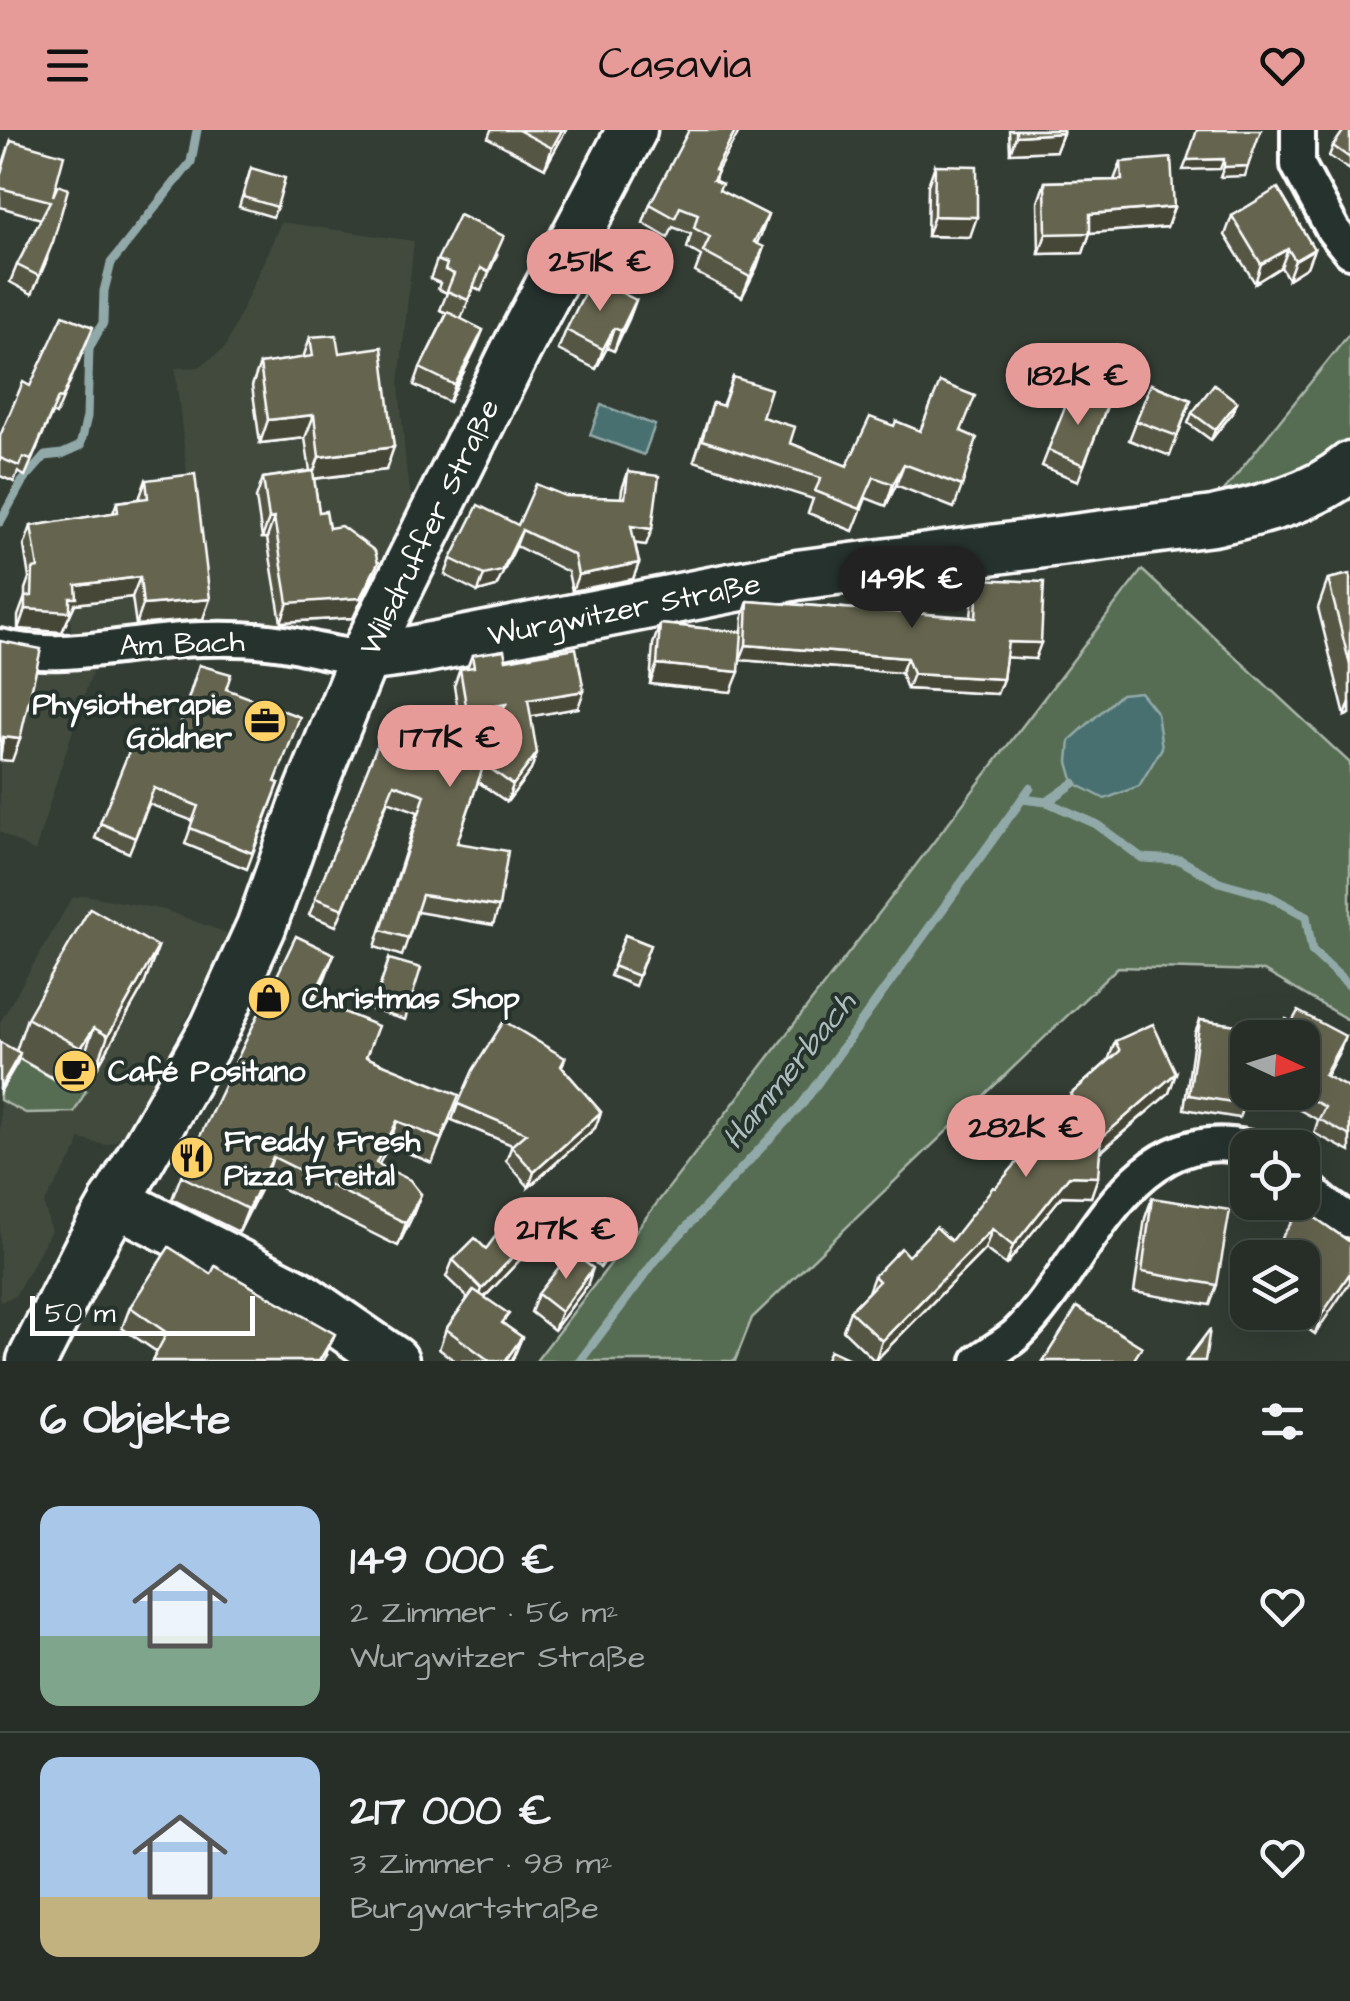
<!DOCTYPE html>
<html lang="de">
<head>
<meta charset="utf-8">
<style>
	:root { --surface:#262e27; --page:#323a33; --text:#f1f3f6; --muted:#a4a8a7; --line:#424a44; --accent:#e69b98 }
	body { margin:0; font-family:"Architects Daughter",sans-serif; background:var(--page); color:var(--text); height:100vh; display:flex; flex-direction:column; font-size:38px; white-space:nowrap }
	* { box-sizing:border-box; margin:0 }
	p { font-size:32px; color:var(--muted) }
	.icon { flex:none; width:55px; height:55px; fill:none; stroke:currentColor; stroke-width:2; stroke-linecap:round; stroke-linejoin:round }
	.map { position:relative; height:1231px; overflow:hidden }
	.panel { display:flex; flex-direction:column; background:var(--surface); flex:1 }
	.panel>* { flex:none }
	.needle { width:65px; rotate:94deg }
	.buttons { position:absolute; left:1230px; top:890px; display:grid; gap:20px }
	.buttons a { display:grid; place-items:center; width:90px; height:90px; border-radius:20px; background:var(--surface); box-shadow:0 10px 40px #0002,0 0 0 2px var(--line); font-size:50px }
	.scale { position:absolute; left:30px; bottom:25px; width:225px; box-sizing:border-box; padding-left:10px; border:5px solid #fff; border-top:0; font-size:28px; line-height:35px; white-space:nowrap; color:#fff; -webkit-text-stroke:8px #26332d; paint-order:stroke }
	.price { position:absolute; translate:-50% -85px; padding:0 22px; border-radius:35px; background:var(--accent); color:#111; font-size:32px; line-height:65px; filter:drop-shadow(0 2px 5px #0008) }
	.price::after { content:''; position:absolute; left:50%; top:60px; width:30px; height:22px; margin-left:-15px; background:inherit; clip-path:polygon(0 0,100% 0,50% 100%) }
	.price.selected { background:#222; color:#fff }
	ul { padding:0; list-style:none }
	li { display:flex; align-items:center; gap:30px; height:250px; padding:0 40px }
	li+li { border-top:2px solid var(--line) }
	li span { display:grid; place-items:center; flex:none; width:280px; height:200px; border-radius:20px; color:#555 }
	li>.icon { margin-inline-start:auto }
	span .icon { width:120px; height:120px; fill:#fffc; stroke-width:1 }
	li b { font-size:42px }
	h2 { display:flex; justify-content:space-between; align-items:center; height:120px; padding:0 40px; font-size:42px }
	header { display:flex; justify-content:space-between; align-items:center; height:130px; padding:0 40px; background:var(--accent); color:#111; font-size:45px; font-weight:600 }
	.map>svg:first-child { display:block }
	.built { fill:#42493c }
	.green { fill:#566d53; stroke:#aab6a9; stroke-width:2.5 }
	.water { fill:#4a6f6f; stroke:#92a9a9; stroke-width:2.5 }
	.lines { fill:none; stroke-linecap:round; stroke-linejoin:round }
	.stream { stroke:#92a9a9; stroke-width:9 }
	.street-casing { stroke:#fff; stroke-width:40 }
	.secondary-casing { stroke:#fff; stroke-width:55 }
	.street { stroke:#26332d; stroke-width:32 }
	.secondary { stroke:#26332d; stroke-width:48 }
	.wall { fill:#575745; stroke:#fff; stroke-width:2.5 }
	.shaded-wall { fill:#474738; stroke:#fff; stroke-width:2.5 }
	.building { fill:#656550; stroke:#fff; stroke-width:2.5 }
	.labels { text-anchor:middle; stroke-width:8; stroke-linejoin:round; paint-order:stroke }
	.street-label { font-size:30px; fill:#fff; stroke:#26332d }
	.poi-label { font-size:30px; font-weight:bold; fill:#fff; stroke:#26332d; text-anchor:start }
	.water-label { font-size:32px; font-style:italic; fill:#aebebe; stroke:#26332d }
</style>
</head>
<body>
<header><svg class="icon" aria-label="menu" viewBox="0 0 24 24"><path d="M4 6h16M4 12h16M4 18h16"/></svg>Casavia<svg class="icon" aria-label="heart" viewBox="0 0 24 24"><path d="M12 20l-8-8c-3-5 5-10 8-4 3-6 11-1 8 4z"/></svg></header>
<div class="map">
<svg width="1350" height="1231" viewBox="0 0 1350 1231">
	<rect width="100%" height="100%" fill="#333d34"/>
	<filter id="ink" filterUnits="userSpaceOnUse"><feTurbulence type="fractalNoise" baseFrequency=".01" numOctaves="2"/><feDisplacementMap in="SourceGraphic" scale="20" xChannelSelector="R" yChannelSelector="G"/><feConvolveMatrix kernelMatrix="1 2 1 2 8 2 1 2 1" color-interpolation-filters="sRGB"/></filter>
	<g filter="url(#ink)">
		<g class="built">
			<polygon points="281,92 414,111 399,254 407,346 414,377 356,487 259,499 204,496 175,238 199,237 225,218"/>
			<polygon points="127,425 137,504 72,512 69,474"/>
			<polygon points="98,524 60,640 35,722 0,702 0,525"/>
			<polygon points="85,765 165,780 232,805 127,999 116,1011 106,1015 79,1009 78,1018 44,1074 51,1101 15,1166 0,1172 0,892 72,768"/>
		</g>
		<g class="green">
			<polygon points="1350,203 1350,315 1319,339 1222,372 1222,363"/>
			<polygon points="1142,440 1350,633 1350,891 1264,841 1118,837 752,1188 735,1231 536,1231"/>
			<polygon points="19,929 66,956 69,952 86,961 74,982 26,983 0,970 0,962"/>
		</g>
		<g class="water">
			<polygon points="601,275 655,295 644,325 590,305"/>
			<polygon points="1140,562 1157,583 1162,618 1139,656 1105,669 1074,653 1068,632 1070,610 1121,564"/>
		</g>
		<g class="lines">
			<g class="stream">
				<polyline points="0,392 22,352 45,326 62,324 80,316 87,287 89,218 103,193 104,161 111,133 191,32 197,0"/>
				<polyline points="1022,669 1047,672 1096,694 1142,728 1180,730 1219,752 1269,766 1306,786 1312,821 1350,856"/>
				<polyline points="1047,672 1074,653"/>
				<polyline points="580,1231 655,1131 803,973 1030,658"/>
			</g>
			<g class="street-casing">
				<g id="street">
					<polyline points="1298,0 1298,35 1333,100 1350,121"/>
					<path d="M0,516C60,533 138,510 202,509C232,508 264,509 295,515C318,520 340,526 364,527"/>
					<polyline points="1302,1053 1325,1074 1350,1091"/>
					<path d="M979,1231C991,1222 1006,1214 1017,1204C1085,1140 1127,989 1249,1018"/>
				</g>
			</g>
			<g class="secondary-casing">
				<g id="secondary">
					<path d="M364,527L411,521L797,445L1213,391C1260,380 1312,369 1350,337"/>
					<polyline points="115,1071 297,1164 394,1231"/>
					<polyline points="32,1231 88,1120 215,898 261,797 306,671 364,527 516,220 632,0"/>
				</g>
			</g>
			<use href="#street" class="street"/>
			<use href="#secondary" class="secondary"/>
		</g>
		<g class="wall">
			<polygon points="491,0 566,0 545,38 488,8"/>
			<polygon points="1009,0 1063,0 1063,3 1056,21 1010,23"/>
			<polygon points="1350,0 1350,40 1329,26 1333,16"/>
			<polygon points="11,10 53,66 47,130 32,164 10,152 17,135 41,89 0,77 0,42"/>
			<polygon points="1121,32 1174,77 1167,97 1090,103 1083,123 1039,124 1038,72 1045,52 1114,50"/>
			<polygon points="935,35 970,107 927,106 928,55"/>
			<polygon points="251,38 277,77 273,87 239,77"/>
			<polygon points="717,42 715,51 722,54 719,60 768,85 757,113 757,137 742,167 695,142 701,126 687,118 691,104 673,97 668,108 643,93 650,74"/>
			<polygon points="1232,86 1314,119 1307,137 1288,149 1281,137 1255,153 1225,105"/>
			<polygon points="497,125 481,161 474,157 461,189 483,200 476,217 449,272 414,255 420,238 447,183 440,180 447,163 438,159 440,153 430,149 437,130"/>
			<polygon points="636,170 629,189 614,221 607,218 596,239 558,220 566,200"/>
			<polygon points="93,197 56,285 52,283 25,346 18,342 14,352 0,346 0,306 30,256"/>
			<polygon points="310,207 339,223 386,340 314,349 319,382 329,398 370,452 353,488 281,492 267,408 262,408 256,368 263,348 310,341 305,308 260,313 252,256 260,234 303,228"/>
			<polygon points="733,247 762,287 790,313 847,336 894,296 920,301 962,301 962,356 954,378 896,355 886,376 866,368 853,401 808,383 813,369 694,331 713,273 722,276"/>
			<polygon points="1151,254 1191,270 1170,326 1129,310"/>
			<polygon points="1071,262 1107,276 1078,351 1042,336"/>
			<polygon points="1237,272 1233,282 1211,310 1188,293 1192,283"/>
			<polygon points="628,342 646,415 635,413 639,433 633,449 572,461 568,442 516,416 496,457 478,462 445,445 451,429 518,395 565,366 621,368 622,359"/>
			<polygon points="146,350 203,489 136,495 132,467 75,474 62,502 18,499 18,486 25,467 25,459 29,448 24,416 31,396 113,383 117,372 139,369"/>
			<polygon points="1350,444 1350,584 1345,586 1318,478 1328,449"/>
			<polygon points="978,449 1035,529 1006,527 1003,549 997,564 907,559 901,543 740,530 731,562 650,554 653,514 660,494 742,502 743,486 748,471 971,487 973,464"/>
			<polygon points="472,525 506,530 578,578 531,586 531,640 507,672 478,652 457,713 499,777 493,795 417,782 402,826 375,817 418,682 388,671 336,796 309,785 387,591 421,626 460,639 493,593 461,598 454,556 460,539 467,538"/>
			<polygon points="199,535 226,559 275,652 279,653 247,739 185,714 193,691 149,674 129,723 95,708 136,604 173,617"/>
			<polygon points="625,805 650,815 635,856 610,846"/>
			<polygon points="158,817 144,855 94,943 80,936 67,956 18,928 17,933 16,921 27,888"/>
			<polygon points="334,824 314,870 367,927 450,989 432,1033 389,1015 378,1035 421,1064 412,1087 398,1116 265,1050 239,1102 172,1069 181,1046"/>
			<polygon points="389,829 408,880 405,890 372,880"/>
			<polygon points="1200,890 1280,901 1292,892 1345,906 1340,920 1326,946 1350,959 1350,1022 1314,1003 1318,990 1266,962 1302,962 1248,908 1244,974 1239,988 1184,979 1195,903"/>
			<polygon points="1115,911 1176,943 1169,963 1100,1023 1091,1067 1062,1066 1006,1135 985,1119 875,1231 843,1200 850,1181 868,1162 874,1146 908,1126 951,1111 995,1058 1062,987 1071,964 1108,931"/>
			<polygon points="565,928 562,937 601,982 595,998 529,1057 506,1031 512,1015 452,990 458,974"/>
			<polygon points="1152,1068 1217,1155 1210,1175 1134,1162 1145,1088"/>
			<polygon points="625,1099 621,1109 600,1138 582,1118 586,1108"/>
			<polygon points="1350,1112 1315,1204 1284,1182 1302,1182 1302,1128"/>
			<polygon points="533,1116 485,1167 505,1195 522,1207 512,1231 455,1231 439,1219 446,1199 468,1168 446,1147 453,1130 486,1119"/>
			<polygon points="587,1156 554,1200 531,1182 538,1164"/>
			<polygon points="130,1177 327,1225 323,1231 152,1231 157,1222 122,1198"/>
		</g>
		<g class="shaded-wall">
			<polygon points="562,0 566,0 545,38 552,18"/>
			<polygon points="736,0 740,0 707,60 715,40"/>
			<polygon points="1063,3 1056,21 1010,23 1016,6"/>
			<polygon points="1224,29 1220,39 1183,40 1187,30"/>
			<polygon points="1248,36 1245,46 1220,47 1224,37"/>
			<polygon points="1174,77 1167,97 1090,103 1083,123 1039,124 1046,104 1090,84"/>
			<polygon points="768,85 761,105 747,132 754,112"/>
			<polygon points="934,86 977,87 970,107 927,106"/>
			<polygon points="764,117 757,137 742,167 750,147"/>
			<polygon points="1288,119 1281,137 1255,153 1261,134"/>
			<polygon points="1314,119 1307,137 1288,149 1295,130"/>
			<polygon points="636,170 629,189 614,221 621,201"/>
			<polygon points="614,198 607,218 596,239 603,219"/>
			<polygon points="483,200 476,217 449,272 455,255"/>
			<polygon points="1237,272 1233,282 1211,310 1215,300"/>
			<polygon points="314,285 305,308 260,313 268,290"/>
			<polygon points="394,317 386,340 311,349 319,327"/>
			<polygon points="904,334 896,355 886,376 893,354"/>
			<polygon points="274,388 267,408 262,408 269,389"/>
			<polygon points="631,396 652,399 646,415 625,412"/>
			<polygon points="522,400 516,416 496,457 478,462 484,445"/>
			<polygon points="378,433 370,452 353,488 281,492 288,473"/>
			<polygon points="639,433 633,449 572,461 578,445"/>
			<polygon points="140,447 132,467 75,474 62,502 18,499 25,479 76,455"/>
			<polygon points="210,469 203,489 136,495 143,475"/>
			<polygon points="1008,512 1041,513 1035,529 1002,527"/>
			<polygon points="746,515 907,528 901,543 740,530"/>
			<polygon points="657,534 739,542 731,562 650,554"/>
			<polygon points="913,544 1003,549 997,564 907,559"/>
			<polygon points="584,561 578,578 522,588 528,570"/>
			<polygon points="1350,572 1350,584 1345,586"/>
			<polygon points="506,574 500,592 461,598 467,581"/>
			<polygon points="3,607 20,609 12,631 0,630"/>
			<polygon points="537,623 531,640 507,672 513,655"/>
			<polygon points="158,817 144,855 94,943 108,906"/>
			<polygon points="334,824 325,848 304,893 312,869"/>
			<polygon points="94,898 80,936 67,956 81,918"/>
			<polygon points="1345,906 1340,920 1319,959 1324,945"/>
			<polygon points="20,923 17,933 0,962 0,958"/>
			<polygon points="1176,943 1169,963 1093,1028 1101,1008"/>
			<polygon points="601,982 595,998 529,1057 534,1042"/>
			<polygon points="397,991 389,1015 367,1057 376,1033"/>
			<polygon points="273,1027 265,1050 239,1102 248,1079"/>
			<polygon points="1069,1046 1098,1047 1091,1067 1062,1066 1006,1135 1013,1116"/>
			<polygon points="421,1064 412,1087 398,1116 406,1093"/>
			<polygon points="539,1099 533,1116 476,1176 482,1159"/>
			<polygon points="625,1099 621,1109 600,1138 603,1128"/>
			<polygon points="992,1099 985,1119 875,1231 882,1211"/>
			<polygon points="593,1138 587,1156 554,1200 561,1182"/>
			<polygon points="1350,1143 1350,1152 1315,1204 1322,1184"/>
			<polygon points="335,1204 323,1231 319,1231"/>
			<polygon points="522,1207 512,1231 505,1231"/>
		</g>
		<g class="building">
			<polygon points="518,0 562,0 552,18"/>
			<polygon points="689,0 736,0 715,40 718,42 713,50 722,54 719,60 768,85 754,112 764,117 750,147 703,122 710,107 694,98 698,84 680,77 675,88 650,74"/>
			<polygon points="1016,0 1063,0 1063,3 1016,6"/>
			<polygon points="1197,0 1261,0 1248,36 1224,37 1224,29 1187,30"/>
			<polygon points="1344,0 1350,0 1350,28 1333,16"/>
			<polygon points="11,10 64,25 53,66 58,55 68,59 53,112 39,146 17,135 50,71 0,58 0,47"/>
			<polygon points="1171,28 1174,77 1090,84 1090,103 1046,104 1045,52 1122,50 1121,32"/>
			<polygon points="935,35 977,36 977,87 934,86"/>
			<polygon points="251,38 285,48 277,77 243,67"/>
			<polygon points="1278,58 1314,119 1295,130 1288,119 1261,134 1232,86"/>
			<polygon points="459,85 504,106 488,142 481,138 468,170 447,161 454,144 445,140 447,134 437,130"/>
			<polygon points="592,148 636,170 621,201 614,198 603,219 566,200"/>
			<polygon points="448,182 483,200 455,255 420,238"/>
			<polygon points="63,185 93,197 62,269 58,268 31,330 23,327 19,336 0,328 0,306 23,252 30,256"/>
			<polygon points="336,205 339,223 382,217 394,317 319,327 314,285 268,290 260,234 313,226 310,207"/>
			<polygon points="733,247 771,259 762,287 795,297 790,313 847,336 870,287 894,296 896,291 920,301 940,252 975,266 961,301 977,308 962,356 904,334 893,354 874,347 860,379 815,361 821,348 702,310 713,273 723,276"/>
			<polygon points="1151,254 1191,270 1177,306 1136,291"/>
			<polygon points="1214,254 1237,272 1215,300 1192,283"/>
			<polygon points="1071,262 1107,276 1084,335 1048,320"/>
			<polygon points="313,341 319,382 326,381 329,398 341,396 375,421 378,433 360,468 288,473 274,388 269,389 263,348"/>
			<polygon points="628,342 659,346 652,399 631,396 639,433 578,445 574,425 522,400 502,441 484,445 451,429 478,375 518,395 536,354 565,366 625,368"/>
			<polygon points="195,344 210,469 143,475 140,447 76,455 77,468 70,468 70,482 25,479 25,467 32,466 33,439 38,438 31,396 118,382 117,372 148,368 146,350"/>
			<polygon points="1350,444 1350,535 1328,449"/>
			<polygon points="978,449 1044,452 1041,513 1008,512 1003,549 913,544 907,528 746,515 748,471 976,488"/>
			<polygon points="660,494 742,502 739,542 657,534"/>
			<polygon points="0,511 41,519 20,609 3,607 0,629"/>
			<polygon points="576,518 584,561 528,570 537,623 513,655 484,634 457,713 508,721 499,777 422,765 408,808 381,800 425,665 394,654 343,779 315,768 387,591 428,607 421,626 460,639 506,574 467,581 460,539 474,537 472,525 504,520 506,530"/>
			<polygon points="199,535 231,544 226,559 300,587 275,652 279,653 252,723 190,698 198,676 154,658 135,708 100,693 136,604 173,618"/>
			<polygon points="90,778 158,817 108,906 94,898 81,918 27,888"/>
			<polygon points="625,805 650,815 638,846 613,836"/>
			<polygon points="296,806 334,824 312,869 378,896 366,927 459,965 441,1009 397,991 376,1033 410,1050 421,1064 406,1093 273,1027 248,1079 181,1046"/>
			<polygon points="389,829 421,838 408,880 376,869"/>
			<polygon points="1298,881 1345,906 1324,945 1350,959 1350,1006 1319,989 1325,977 1298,962 1302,962 1302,908 1248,908 1248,955 1244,974 1189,965 1200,890 1280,901 1286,889 1292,892"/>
			<polygon points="504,891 565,928 561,936 601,982 534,1042 511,1016 526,1003 458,974 473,940"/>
			<polygon points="1153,894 1176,943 1101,1008 1098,1047 1069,1046 1013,1116 992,1099 882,1211 850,1181 879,1151 874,1146 901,1118 908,1126 936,1097 951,1111 993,1057 995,1058 1038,1008 1041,1011 1070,978 1067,974 1074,968 1071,964 1120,921 1115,911"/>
			<polygon points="0,912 20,923 0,958"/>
			<polygon points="1152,1068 1230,1080 1217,1155 1142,1142"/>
			<polygon points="1301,1078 1350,1112 1350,1143 1322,1184 1302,1171 1302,1128 1268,1128"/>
			<polygon points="514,1081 539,1099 482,1159 453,1130 475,1108 486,1119"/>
			<polygon points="605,1083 625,1099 603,1128 586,1108"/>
			<polygon points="169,1117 211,1144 215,1136 335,1204 319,1231 152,1231 167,1203 130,1177"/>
			<polygon points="571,1122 593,1138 561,1182 538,1164"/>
			<polygon points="474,1160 509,1184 502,1193 522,1207 505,1231 490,1231 446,1199"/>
			<polygon points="1077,1177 1142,1217 1133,1231 1043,1231"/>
			<polygon points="1210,1199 1205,1231 1186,1231"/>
			<polygon points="830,1220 854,1231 825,1231"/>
		</g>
	</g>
	<defs>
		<g id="office-disc" transform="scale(2.25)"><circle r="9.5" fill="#ffd166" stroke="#26332d"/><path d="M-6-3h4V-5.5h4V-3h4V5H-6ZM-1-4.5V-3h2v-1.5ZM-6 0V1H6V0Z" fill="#111"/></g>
		<g id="shop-disc" transform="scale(2.25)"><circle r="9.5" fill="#ffd166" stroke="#26332d"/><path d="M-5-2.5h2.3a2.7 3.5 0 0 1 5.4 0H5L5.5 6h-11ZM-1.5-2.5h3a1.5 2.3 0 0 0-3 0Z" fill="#111"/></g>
		<g id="cafe-disc" transform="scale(2.25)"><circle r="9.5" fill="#ffd166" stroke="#26332d"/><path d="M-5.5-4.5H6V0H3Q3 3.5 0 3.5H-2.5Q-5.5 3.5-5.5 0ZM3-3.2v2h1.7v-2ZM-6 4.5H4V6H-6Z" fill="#111"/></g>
		<g id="restaurant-disc" transform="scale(2.25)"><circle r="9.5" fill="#ffd166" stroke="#26332d"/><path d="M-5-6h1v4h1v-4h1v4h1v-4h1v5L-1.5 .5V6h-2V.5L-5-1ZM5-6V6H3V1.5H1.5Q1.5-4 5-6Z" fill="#111"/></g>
	</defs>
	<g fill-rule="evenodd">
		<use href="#office-disc" x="265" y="591"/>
		<use href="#shop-disc" x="269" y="868"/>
		<use href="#cafe-disc" x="75" y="941"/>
		<use href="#restaurant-disc" x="192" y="1028"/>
	</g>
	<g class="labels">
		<g class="street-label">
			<text transform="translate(429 397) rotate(-64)" y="10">Wilsdruffer Straße</text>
			<text transform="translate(624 479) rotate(-11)" y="10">Wurgwitzer Straße</text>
			<text transform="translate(182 513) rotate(-2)" y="10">Am Bach</text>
		</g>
		<g class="poi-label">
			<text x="232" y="584" text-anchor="end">Physiotherapie<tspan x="232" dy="34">Göldner</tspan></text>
			<text x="302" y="878">Christmas Shop</text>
			<text x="108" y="951">Café Positano</text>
			<text x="224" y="1021">Freddy Fresh<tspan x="224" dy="34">Pizza Freital</tspan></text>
		</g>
		<g class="water-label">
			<text transform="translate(788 940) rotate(-51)" y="11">Hammerbach</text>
		</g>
	</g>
</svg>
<div class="buttons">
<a><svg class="needle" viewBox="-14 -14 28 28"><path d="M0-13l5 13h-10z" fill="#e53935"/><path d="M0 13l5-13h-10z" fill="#a4a8a7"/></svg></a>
<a><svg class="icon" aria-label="locate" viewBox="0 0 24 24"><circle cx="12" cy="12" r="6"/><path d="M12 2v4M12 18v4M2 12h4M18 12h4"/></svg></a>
<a><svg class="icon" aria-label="layers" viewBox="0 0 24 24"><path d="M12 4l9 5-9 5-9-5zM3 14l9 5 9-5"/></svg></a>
</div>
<div class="scale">50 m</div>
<b class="price" style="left:600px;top:184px">251K €</b>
<b class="price" style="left:1078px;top:298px">182K €</b>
<b class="price selected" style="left:912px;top:501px">149K €</b>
<b class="price" style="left:450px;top:660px">177K €</b>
<b class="price" style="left:1026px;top:1050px">282K €</b>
<b class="price" style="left:566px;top:1152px">217K €</b>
</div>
<section class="panel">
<h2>6 Objekte<svg class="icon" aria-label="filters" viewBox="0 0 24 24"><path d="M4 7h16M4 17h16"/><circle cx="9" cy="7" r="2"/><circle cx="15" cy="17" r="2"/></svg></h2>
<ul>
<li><span style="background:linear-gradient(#a9c7e8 65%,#7fa58c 0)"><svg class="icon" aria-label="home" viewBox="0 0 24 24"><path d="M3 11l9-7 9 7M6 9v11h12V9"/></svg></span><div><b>149 000 €</b><p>2 Zimmer · 56 m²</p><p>Wurgwitzer Straße</p></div><svg class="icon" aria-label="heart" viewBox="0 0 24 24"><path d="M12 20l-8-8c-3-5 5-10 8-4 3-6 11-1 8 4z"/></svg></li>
<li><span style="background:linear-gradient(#a9c7e8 70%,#c2b280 0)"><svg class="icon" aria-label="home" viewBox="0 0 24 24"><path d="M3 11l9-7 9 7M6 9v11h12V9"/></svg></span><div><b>217 000 €</b><p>3 Zimmer · 98 m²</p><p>Burgwartstraße</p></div><svg class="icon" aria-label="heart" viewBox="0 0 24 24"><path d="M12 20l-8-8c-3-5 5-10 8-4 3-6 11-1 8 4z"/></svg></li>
</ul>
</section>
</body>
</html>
